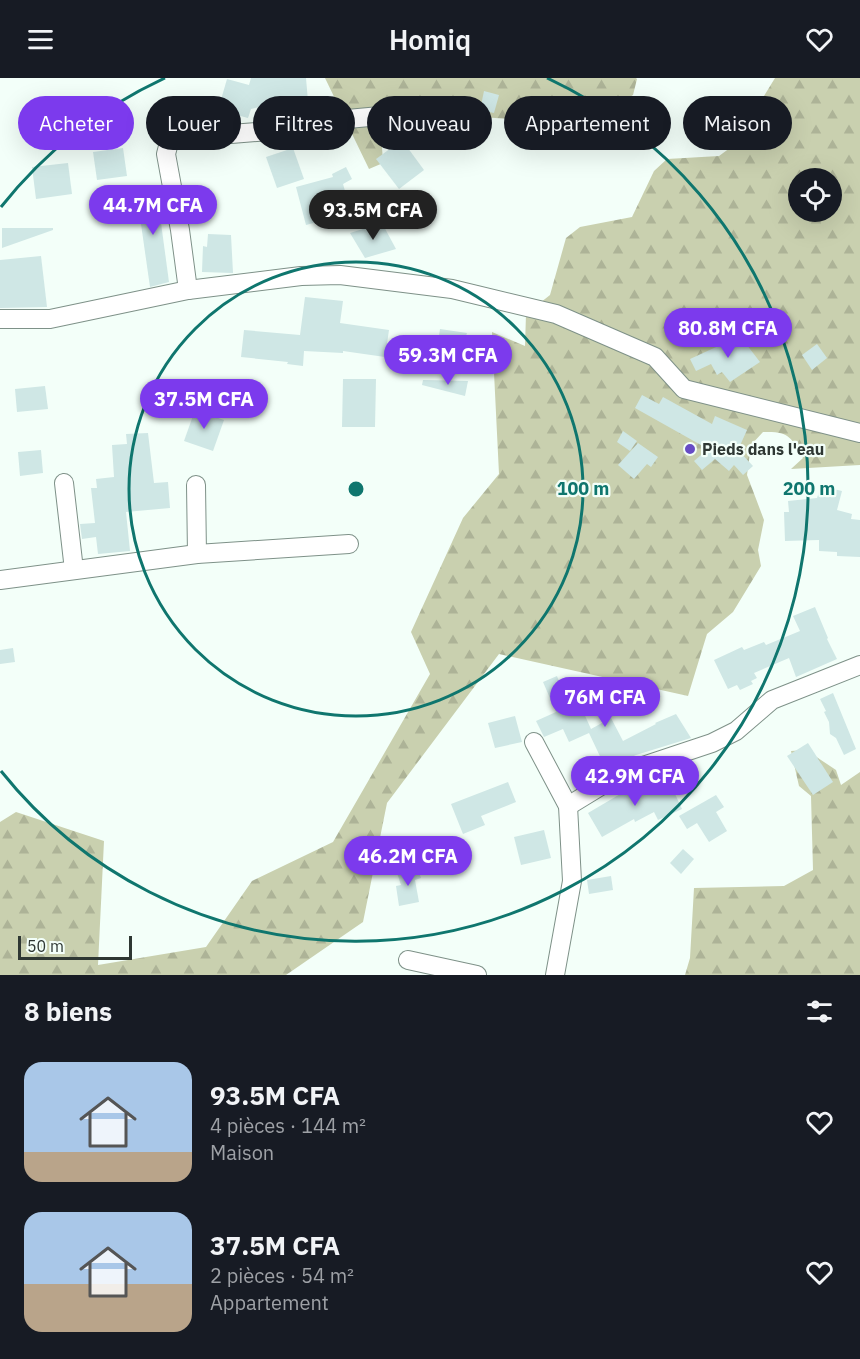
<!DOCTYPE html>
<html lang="fr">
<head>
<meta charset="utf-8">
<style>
	:root { --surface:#171b24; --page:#242831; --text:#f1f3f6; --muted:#9ea1a6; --accent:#7c3aed }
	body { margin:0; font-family:"IBM Plex Sans",sans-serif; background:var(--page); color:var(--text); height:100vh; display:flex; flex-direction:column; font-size:22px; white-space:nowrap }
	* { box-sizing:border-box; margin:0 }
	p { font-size:20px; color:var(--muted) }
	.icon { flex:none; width:33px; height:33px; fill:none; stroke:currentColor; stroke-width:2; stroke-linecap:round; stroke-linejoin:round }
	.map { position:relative; height:897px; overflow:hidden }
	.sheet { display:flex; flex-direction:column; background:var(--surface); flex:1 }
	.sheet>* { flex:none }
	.top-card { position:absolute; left:18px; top:18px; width:825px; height:54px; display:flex; gap:12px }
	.tools { position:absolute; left:788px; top:90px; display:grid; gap:12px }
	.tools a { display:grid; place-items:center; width:54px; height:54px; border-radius:50%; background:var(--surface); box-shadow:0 6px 24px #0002; font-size:30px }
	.scale { position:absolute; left:18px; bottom:15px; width:114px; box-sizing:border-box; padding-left:6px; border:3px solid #2e3733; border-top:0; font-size:16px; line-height:21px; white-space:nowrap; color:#2e3733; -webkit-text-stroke:4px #f3fff9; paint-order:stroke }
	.price { position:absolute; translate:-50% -51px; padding:0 14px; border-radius:21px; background:var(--accent); color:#fff; font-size:20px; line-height:39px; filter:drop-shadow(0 2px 3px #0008) }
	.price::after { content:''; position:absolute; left:50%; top:36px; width:18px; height:14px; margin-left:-9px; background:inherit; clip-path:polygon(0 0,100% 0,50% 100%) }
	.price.on { background:#222; color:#fff }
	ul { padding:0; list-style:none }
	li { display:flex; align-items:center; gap:18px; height:150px; padding:0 24px }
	li span { display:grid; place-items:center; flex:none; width:168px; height:120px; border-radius:18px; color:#555 }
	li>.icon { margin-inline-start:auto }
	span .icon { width:72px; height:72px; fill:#fffc; stroke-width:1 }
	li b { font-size:26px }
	h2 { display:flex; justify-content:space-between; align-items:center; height:72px; padding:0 24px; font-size:26px }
	.tag { padding:0 21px; border-radius:27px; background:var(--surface); box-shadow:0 6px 24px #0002; font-size:21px; line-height:54px }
	.tag.on { background:var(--accent); color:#fff }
	header { display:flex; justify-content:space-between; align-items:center; height:78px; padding:0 24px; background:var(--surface); font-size:27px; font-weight:600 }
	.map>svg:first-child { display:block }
	.forest { fill:url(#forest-firs); fill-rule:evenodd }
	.building { fill:#cfe7e5 }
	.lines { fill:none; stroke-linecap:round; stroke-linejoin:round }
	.minor-casing { stroke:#7e9188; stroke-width:20 }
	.minor { stroke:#fff; stroke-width:18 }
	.ring { fill:none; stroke:#0f766e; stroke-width:3 }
	.poi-dot { fill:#674cc5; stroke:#f3fff9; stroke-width:2 }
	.labels { text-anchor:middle; stroke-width:4.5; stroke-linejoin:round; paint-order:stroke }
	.poi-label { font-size:16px; font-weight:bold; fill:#2e3733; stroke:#f3fff9; text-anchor:start }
	.centre { fill:#0f766e; stroke:#f3fff9; stroke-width:3 }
	.ring-label { font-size:18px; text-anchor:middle; font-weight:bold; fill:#0f766e; stroke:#f3fff9; stroke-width:4.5; stroke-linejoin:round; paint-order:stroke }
</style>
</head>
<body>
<header><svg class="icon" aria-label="menu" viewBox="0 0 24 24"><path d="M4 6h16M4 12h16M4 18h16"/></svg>Homiq<svg class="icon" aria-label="heart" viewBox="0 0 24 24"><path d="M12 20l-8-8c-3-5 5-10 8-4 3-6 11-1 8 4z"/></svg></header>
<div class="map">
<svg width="860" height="897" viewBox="0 0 860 897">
	<defs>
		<pattern id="forest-firs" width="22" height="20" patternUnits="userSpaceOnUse" patternTransform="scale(1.5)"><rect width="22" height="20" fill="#c9d0af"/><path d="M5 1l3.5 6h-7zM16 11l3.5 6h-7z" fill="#adb397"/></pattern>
	</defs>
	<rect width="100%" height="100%" fill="#f3fff9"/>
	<g class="forest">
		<polygon points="325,0 636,0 637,1 633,17 605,34 525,42 437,36 371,37 382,69 383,85 369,91"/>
		<path d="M775,0H860V387L791,391L803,380C791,359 789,353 763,354L751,367L747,397L764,442L758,472L761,488L733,534L707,556L688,618L499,576L387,725L363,844L286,897H0V744L16,734L104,763L98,887L206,869L252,803L333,764L430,596L411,554L463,440L499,396L492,254L525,268L526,236L550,217L566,160L580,149L632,139L654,93L667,81L719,78L734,67ZM798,100H831V134H798Z"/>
		<polygon points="806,672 836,692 841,707 860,694 860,897 685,897 690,880 694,810 784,808 813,792 811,718 799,708 791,673"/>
	</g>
	<g class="building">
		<polygon points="251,0 306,0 309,35 283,38 283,23 251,31 248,40 218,32 227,1 249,7"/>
		<polygon points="484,13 499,17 494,35 480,32"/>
		<polygon points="402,62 424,92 399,111 376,81"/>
		<polygon points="123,70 127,98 97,102 93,74"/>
		<polygon points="293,70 304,101 277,110 266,79"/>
		<polygon points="68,85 72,116 36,121 32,89"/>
		<polygon points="346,89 352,101 343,106 347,120 336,123 340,138 306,147 296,109 333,99 332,96"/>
		<polygon points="156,108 169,204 150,209 136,111"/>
		<polygon points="382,145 396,171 365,180 350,155"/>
		<polygon points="2,150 53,150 53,152 2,170"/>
		<polygon points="208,156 231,157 233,195 202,194 203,168 207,169"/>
		<polygon points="41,178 47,229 0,230 0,182"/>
		<polygon points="305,219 343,223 340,245 389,252 385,279 343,273 343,275 304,273 303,288 287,286 288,284 241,279 244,252 300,257"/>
		<polygon points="440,251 467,255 466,258 483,262 477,286 473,285 472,291 435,286"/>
		<polygon points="740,258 760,284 730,304 722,294 717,297 711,286 696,293 690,281"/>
		<polygon points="817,266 827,280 812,292 802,277"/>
		<polygon points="343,301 376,301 375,349 342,349"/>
		<polygon points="423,302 468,303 465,318 422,307"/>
		<polygon points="45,308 48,331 17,334 15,311"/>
		<polygon points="642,317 659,326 663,319 712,346 715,338 747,352 738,372 753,388 743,397 734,387 729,393 715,381 702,392 694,383 708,371 635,330"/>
		<polygon points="195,332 224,342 213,373 184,363"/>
		<polygon points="623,353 637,363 630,373 617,364"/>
		<polygon points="148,355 154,405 168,404 170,430 126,434 130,473 98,476 96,459 82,461 80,446 95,445 91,410 97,410 96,401 114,399 112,367 127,366 126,356"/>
		<polygon points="638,365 658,379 651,389 647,386 634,401 618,387"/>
		<polygon points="41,372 43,395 20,398 18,374"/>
		<polygon points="821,408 842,413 837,432 852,436 851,441 860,442 860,479 837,478 837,474 819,473 819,462 785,463 784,434 789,434 788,423 817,420"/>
		<polygon points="815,529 828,560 827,561 837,581 796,599 789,580 754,595 757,600 751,603 753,606 740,612 737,607 728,611 714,582 742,569 744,572 764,564 766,567 800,553 793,538"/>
		<polygon points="13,570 15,584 0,586 0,572"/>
		<polygon points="557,598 560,606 569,602 591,651 611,640 623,663 656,646 655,645 676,636 691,660 636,677 606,691 589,655 569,664 563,651 544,659 536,643 556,634 543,604"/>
		<polygon points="833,615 856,671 844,677 836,660 830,656 829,644 824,634 826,633 820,621"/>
		<polygon points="515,638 522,664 495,670 488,645"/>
		<polygon points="808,665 833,704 813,717 787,678"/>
		<polygon points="508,704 516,724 481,738 485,747 463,756 451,726"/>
		<polygon points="639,705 642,712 656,706 658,710 670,705 682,731 658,742 654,734 635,744 634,741 602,759 588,735"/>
		<polygon points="716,717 724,729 716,734 727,753 709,764 697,745 687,751 679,738"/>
		<polygon points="544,752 551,780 521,787 514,759"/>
		<polygon points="683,771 694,781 681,796 670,785"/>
		<polygon points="417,789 421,800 415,802 419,824 399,828 396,808 401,807 397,795"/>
		<polygon points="611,798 613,812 589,816 587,802"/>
	</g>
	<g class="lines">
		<g class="minor-casing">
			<g id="minor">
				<polyline points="188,212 180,152 166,76 171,57 190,51 231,56 282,52 326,43 380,38 477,44"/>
				<polyline points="0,241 50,241 188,212 301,198 340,197 452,211 556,236 655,279 684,311 860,355"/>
				<polyline points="64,405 74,492"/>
				<polyline points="196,407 197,476"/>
				<polyline points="0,502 197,476 349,466"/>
				<polyline points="534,664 568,728 572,803 555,897"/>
				<polyline points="568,728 622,695 712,665 736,653 772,622 860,587"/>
				<polyline points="408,882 477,897"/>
			</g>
		</g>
		<use href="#minor" class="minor"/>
	</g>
	<g class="ring">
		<circle cx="356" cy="411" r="227"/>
		<path d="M1 129A453 453 0 0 1 165 0M547 0A453 453 0 1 1 1 693"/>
	</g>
	<circle class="poi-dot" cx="690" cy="371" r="6"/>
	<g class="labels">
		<g class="poi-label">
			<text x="702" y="377">Pieds dans l'eau</text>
		</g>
	</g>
	<circle cx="356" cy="411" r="9" class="centre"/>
	<g class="ring-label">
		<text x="583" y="417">100 m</text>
		<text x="809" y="417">200 m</text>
	</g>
</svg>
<div class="tools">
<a><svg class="icon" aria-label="locate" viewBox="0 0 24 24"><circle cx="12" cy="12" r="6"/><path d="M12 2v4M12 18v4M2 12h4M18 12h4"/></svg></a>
</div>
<div class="scale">50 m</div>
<b class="price" style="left:153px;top:158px">44.7M CFA</b>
<b class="price on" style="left:373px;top:163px">93.5M CFA</b>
<b class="price" style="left:728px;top:281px">80.8M CFA</b>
<b class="price" style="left:448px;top:308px">59.3M CFA</b>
<b class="price" style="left:204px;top:352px">37.5M CFA</b>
<b class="price" style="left:605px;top:650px">76M CFA</b>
<b class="price" style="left:635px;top:729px">42.9M CFA</b>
<b class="price" style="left:408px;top:809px">46.2M CFA</b>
<div class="top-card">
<a class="tag on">Acheter</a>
<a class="tag">Louer</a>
<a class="tag">Filtres</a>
<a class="tag">Nouveau</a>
<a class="tag">Appartement</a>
<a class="tag">Maison</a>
</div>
</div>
<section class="sheet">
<h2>8 biens<svg class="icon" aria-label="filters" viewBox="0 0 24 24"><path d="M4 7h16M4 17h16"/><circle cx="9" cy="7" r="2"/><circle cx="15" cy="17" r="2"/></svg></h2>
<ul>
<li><span style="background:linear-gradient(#a9c7e8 75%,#b9a48a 0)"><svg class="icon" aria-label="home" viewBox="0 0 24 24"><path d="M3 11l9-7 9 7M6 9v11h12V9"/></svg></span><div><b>93.5M CFA</b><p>4 pièces · 144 m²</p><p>Maison</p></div><svg class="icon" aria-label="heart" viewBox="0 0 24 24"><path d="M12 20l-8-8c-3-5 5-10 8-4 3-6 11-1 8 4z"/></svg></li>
<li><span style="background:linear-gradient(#a9c7e8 60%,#b9a48a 0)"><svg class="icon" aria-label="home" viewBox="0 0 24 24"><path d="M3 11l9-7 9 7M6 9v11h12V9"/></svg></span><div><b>37.5M CFA</b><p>2 pièces · 54 m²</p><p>Appartement</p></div><svg class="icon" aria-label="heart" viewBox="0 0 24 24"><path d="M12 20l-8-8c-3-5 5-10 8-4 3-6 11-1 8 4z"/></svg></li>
</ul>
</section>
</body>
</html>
